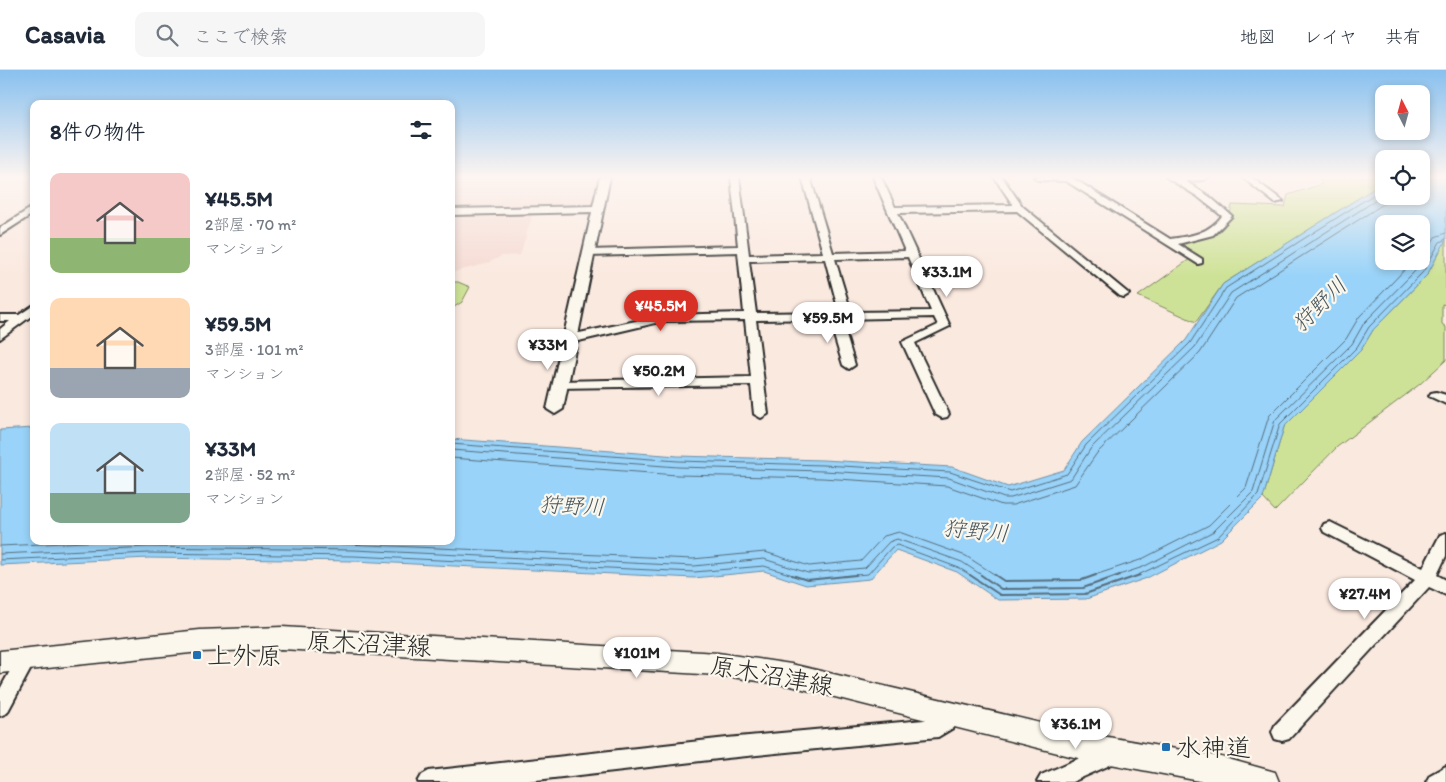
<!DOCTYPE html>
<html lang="ja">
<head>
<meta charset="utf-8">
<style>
	:root { --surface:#fff; --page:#f6f6f7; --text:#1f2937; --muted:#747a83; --line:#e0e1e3; --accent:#d93025 }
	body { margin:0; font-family:Itim,"Klee One",sans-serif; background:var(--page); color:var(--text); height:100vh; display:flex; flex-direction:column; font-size:19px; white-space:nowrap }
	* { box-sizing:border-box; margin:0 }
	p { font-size:16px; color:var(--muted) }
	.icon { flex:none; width:28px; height:28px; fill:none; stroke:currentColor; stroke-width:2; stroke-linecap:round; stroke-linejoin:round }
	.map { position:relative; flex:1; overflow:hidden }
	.sheet { position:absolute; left:30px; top:30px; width:425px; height:445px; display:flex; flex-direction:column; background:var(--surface); border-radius:10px; box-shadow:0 2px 8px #0003 }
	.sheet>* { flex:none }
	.needle { width:32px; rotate:354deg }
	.controls { position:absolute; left:1375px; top:15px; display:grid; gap:10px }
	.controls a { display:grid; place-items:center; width:55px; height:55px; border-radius:10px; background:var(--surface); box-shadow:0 2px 8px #0003; font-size:25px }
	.price { position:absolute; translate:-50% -42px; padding:0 11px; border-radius:18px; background:#fff; color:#222; font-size:16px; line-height:32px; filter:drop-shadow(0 1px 2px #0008) }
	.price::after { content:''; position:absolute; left:50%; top:30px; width:15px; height:11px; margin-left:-8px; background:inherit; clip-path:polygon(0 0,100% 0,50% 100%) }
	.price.current { background:var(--accent); color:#fff }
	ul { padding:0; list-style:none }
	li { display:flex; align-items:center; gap:15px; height:125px; padding:0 20px }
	li span { display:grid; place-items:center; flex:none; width:140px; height:100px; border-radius:10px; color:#555 }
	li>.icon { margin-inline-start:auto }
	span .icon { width:60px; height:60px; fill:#fffc; stroke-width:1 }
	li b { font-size:21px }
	h2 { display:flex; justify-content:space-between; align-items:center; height:60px; padding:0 20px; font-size:21px }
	header { display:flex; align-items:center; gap:30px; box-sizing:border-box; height:70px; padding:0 25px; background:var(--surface); border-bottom:1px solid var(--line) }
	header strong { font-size:24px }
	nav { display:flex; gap:28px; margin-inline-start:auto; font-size:18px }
	.search { width:350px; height:45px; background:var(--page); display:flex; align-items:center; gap:12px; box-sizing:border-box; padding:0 18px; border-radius:10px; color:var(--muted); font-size:19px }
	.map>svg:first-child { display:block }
	.built { fill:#f5dbd3 }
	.green { fill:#cee297; stroke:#7c8661 }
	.water { fill:#99d3f9; stroke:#6d90a7; fill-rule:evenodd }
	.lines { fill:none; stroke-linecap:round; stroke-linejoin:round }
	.shore-far1 { stroke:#576e7d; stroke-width:1 }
	.shore { stroke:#576e7d; stroke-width:2 }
	.minor-casing { stroke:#2b2b2b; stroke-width:4 }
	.tertiary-casing { stroke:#2b2b2b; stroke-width:4 }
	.secondary-casing { stroke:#2b2b2b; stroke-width:3 }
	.minor { fill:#fbf7ec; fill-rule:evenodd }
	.tertiary { fill:#fbf7ec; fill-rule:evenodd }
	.secondary { fill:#fbf7ec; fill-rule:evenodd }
	.poi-dot { fill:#1f6fb2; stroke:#fbf7ec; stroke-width:2 }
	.labels { text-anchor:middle; stroke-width:4.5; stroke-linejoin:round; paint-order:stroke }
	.water-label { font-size:22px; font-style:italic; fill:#46555e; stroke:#fbf7ec }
	.near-street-label { font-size:25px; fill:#2b2b2b; stroke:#fbf7ec }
	.near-poi-label { font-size:25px; fill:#2b2b2b; stroke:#fbf7ec; text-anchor:start }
</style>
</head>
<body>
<header>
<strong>Casavia</strong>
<div class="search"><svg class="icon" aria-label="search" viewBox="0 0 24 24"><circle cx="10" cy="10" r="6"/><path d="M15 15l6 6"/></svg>ここで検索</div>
<nav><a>地図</a><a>レイヤ</a><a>共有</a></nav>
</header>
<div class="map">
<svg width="1446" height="712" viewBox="0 0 1446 712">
	<rect width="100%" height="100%" fill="#fae9df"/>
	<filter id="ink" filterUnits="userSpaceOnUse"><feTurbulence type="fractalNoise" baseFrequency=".02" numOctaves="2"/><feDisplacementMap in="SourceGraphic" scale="10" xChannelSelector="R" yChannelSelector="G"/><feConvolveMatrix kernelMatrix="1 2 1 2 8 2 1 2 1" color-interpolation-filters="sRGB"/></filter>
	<g filter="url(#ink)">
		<g class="built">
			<polygon points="451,107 598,107 591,136 451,138"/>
			<polygon points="533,143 520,185 502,186 485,194 454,202 453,211 451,211 451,145"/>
		</g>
		<g class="green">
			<path d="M1317,107H1384V112L1223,214L1196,252L1138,226L1194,186L1182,173C1211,168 1226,167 1232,135L1285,137L1288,125L1322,114Z"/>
			<polygon points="1446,170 1446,235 1442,234 1442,254 1446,257 1446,290 1420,314 1337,377 1275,441 1263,428 1284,357 1361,280 1373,260 1427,205"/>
			<polygon points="451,212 458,212 470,217 462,232 451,239"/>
		</g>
		<path class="water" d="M1421,107H1446V170L1427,205L1373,260L1361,280L1284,357L1263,428L1221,470L1147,508L1086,529L998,530L957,502L896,480L870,509L806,515L764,501L694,508L354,491L149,488L0,495V360L34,358V471H451V369L678,386L823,390L952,397L1008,417L1064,400L1082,372L1186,270L1223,214L1384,112V126H1421ZM1384,154H1421V191H1384Z"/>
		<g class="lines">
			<g class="shore-far1">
				<polyline points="451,374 678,391 823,395 950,402 1010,422 1067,404 1086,375 1190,273 1226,218 1384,118"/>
				<polyline points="451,380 678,397 823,401 949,408 1004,428 1011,428 1071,409 1091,378 1195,277 1231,223 1384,125"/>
				<polyline points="451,388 677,405 822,408 947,416 1002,435 1013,435 1075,415 1097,383 1200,283 1236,228 1396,126"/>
				<polyline points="275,471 693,489 765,482 809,496 861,491 884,466 899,462 966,486 997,506"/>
				<polyline points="0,476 107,471"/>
				<polyline points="0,484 148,477 354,480 694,496 764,489 808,503 865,498 889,472 897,469 962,492 983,506"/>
				<polyline points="0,490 149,483 354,486 694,502 764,496 796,506"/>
				<polyline points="843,506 868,504 892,477 897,475 959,498 972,506"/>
				<polyline points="1092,506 1140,490 1209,455 1246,418 1269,346 1346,269 1359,247 1413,191"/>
				<polyline points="1116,506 1143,497 1214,461 1253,422 1275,350 1352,274 1364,253 1418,198 1435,167 1446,163"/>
				<polyline points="1136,506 1218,467 1258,425 1280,354 1357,277 1369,257 1423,202 1440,172 1446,169"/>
			</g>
			<g class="shore">
				<polyline points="792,505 807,510 856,505"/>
				<polyline points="970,505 1000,525 1085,524 1140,505"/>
				<polyline points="981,505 1001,519 1083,518 1120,505"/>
				<polyline points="995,505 1004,511 1082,510 1096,505"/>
			</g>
			<g class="minor-casing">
				<g id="minor">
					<path d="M731,107H739L749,185L823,183L802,107H810L833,183L905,181L873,107H881L895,137L1013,135L994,107H1002L1022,136L1129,224L1124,227L1120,226L1017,141L898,143L950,256L915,273L949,344L947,347L942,348L935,344L902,272L938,255L934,247L841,249L855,295L849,299L843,295L829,249L756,250L768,344L761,348L754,344L751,315L555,318L554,315L560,311L751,307L745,250L664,251L570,273L564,269L570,265L664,245L744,243L738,182L588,186L583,183L588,180L738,176ZM908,187L931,241L851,242L835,189ZM825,189L839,242L756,243L749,191Z"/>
					<path d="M1034,107H1071L1170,169C1191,166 1208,164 1222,146L1197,126L1166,107H1208L1204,110L1185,111L1210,127L1232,146L1213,165L1178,174L1202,189V193L1198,194L1066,111L1038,110Z"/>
					<polygon points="1242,107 1251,107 1283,131 1275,133"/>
					<polygon points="34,136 34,143 0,165 0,158"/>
					<polygon points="34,235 34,244 0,269 0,259 10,251 0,251 0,245 19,245"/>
					<polygon points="1436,322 1446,325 1446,334 1429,326 1431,323"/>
					<polygon points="1330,452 1423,498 1440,465 1446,463 1446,486 1437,505 1446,510 1446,525 1429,517 1289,669 1282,671 1275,669 1272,662 1275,655 1415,510 1324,462 1322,458 1324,454"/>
					<polygon points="27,581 34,583 36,589 7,643 0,646 0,619 20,583"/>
					<polygon points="956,637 963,640 966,646 963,652 938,667 727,688 519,712 418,712 422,705 429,701 727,668 935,649"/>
					<polygon points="1112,674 1119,677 1122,684 1119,691 1072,712 1037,712 1041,705"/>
					<polygon points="1446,696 1446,712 1426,712 1430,705"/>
				</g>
			</g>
			<g class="tertiary-casing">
				<polygon id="tertiary" points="600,107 610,107 563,339 555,344 547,339 592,142 451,145 451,139 593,136"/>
			</g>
			<g class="secondary-casing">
				<polygon id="secondary" points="282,557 718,583 791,594 1074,661 1221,687 1275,702 1279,712 1205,712 1074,687 791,616 718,605 282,579 200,582 0,603 0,581 200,560"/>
			</g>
			<use href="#minor" class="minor"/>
			<use href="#tertiary" class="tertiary"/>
			<use href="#secondary" class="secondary"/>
		</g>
	</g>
	<linearGradient id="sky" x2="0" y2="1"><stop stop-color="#88c0ef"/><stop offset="0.52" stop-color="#fdf5f1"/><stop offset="1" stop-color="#fdf5f1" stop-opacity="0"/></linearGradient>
	<rect width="1446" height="206" fill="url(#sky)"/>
	<g class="poi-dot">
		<rect x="192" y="580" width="10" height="10" rx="2.5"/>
		<rect x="1161" y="672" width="10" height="10" rx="2.5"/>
	</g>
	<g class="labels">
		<g class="water-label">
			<text transform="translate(1319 234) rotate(-45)" y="8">狩野川</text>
			<text transform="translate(572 435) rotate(3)" y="8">狩野川</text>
			<text transform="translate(976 460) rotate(5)" y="8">狩野川</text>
		</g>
		<g class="near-street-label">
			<text transform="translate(369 573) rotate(3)" y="9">原木沼津線</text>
			<text transform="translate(772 605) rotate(10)" y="9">原木沼津線</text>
		</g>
		<g class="near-poi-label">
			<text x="207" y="594">上外原</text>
			<text x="1176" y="686">水神道</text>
		</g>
	</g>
</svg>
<div class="controls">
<a><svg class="needle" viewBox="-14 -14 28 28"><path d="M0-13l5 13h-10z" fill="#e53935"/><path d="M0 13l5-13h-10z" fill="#747a83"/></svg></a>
<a><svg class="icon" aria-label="locate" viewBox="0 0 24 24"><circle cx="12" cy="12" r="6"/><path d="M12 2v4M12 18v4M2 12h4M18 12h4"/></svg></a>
<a><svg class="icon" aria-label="layers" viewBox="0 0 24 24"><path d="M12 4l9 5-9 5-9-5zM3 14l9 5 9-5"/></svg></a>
</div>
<b class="price" style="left:947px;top:228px">¥33.1M</b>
<b class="price current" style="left:661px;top:262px">¥45.5M</b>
<b class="price" style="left:828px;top:274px">¥59.5M</b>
<b class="price" style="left:548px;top:301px">¥33M</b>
<b class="price" style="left:659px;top:327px">¥50.2M</b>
<b class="price" style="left:1365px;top:550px">¥27.4M</b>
<b class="price" style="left:637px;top:609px">¥101M</b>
<b class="price" style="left:1076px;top:680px">¥36.1M</b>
<section class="sheet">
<h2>8件の物件<svg class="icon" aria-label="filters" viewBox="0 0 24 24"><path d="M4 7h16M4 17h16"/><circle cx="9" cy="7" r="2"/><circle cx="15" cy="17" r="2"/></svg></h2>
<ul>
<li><span style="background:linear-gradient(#f6c9c9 65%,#8fb573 0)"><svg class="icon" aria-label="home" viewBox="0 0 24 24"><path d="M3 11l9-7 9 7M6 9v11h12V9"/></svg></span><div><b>¥45.5M</b><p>2部屋 · 70 m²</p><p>マンション</p></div></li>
<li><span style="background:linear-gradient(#ffd9b3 70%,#9aa5b1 0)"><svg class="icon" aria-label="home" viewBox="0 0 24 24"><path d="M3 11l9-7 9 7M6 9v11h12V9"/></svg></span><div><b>¥59.5M</b><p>3部屋 · 101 m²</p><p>マンション</p></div></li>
<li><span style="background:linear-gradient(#bfe0f5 70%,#7fa58c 0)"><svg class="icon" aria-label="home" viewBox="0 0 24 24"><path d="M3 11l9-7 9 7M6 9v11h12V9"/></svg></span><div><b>¥33M</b><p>2部屋 · 52 m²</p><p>マンション</p></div></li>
</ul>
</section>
</div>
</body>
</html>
